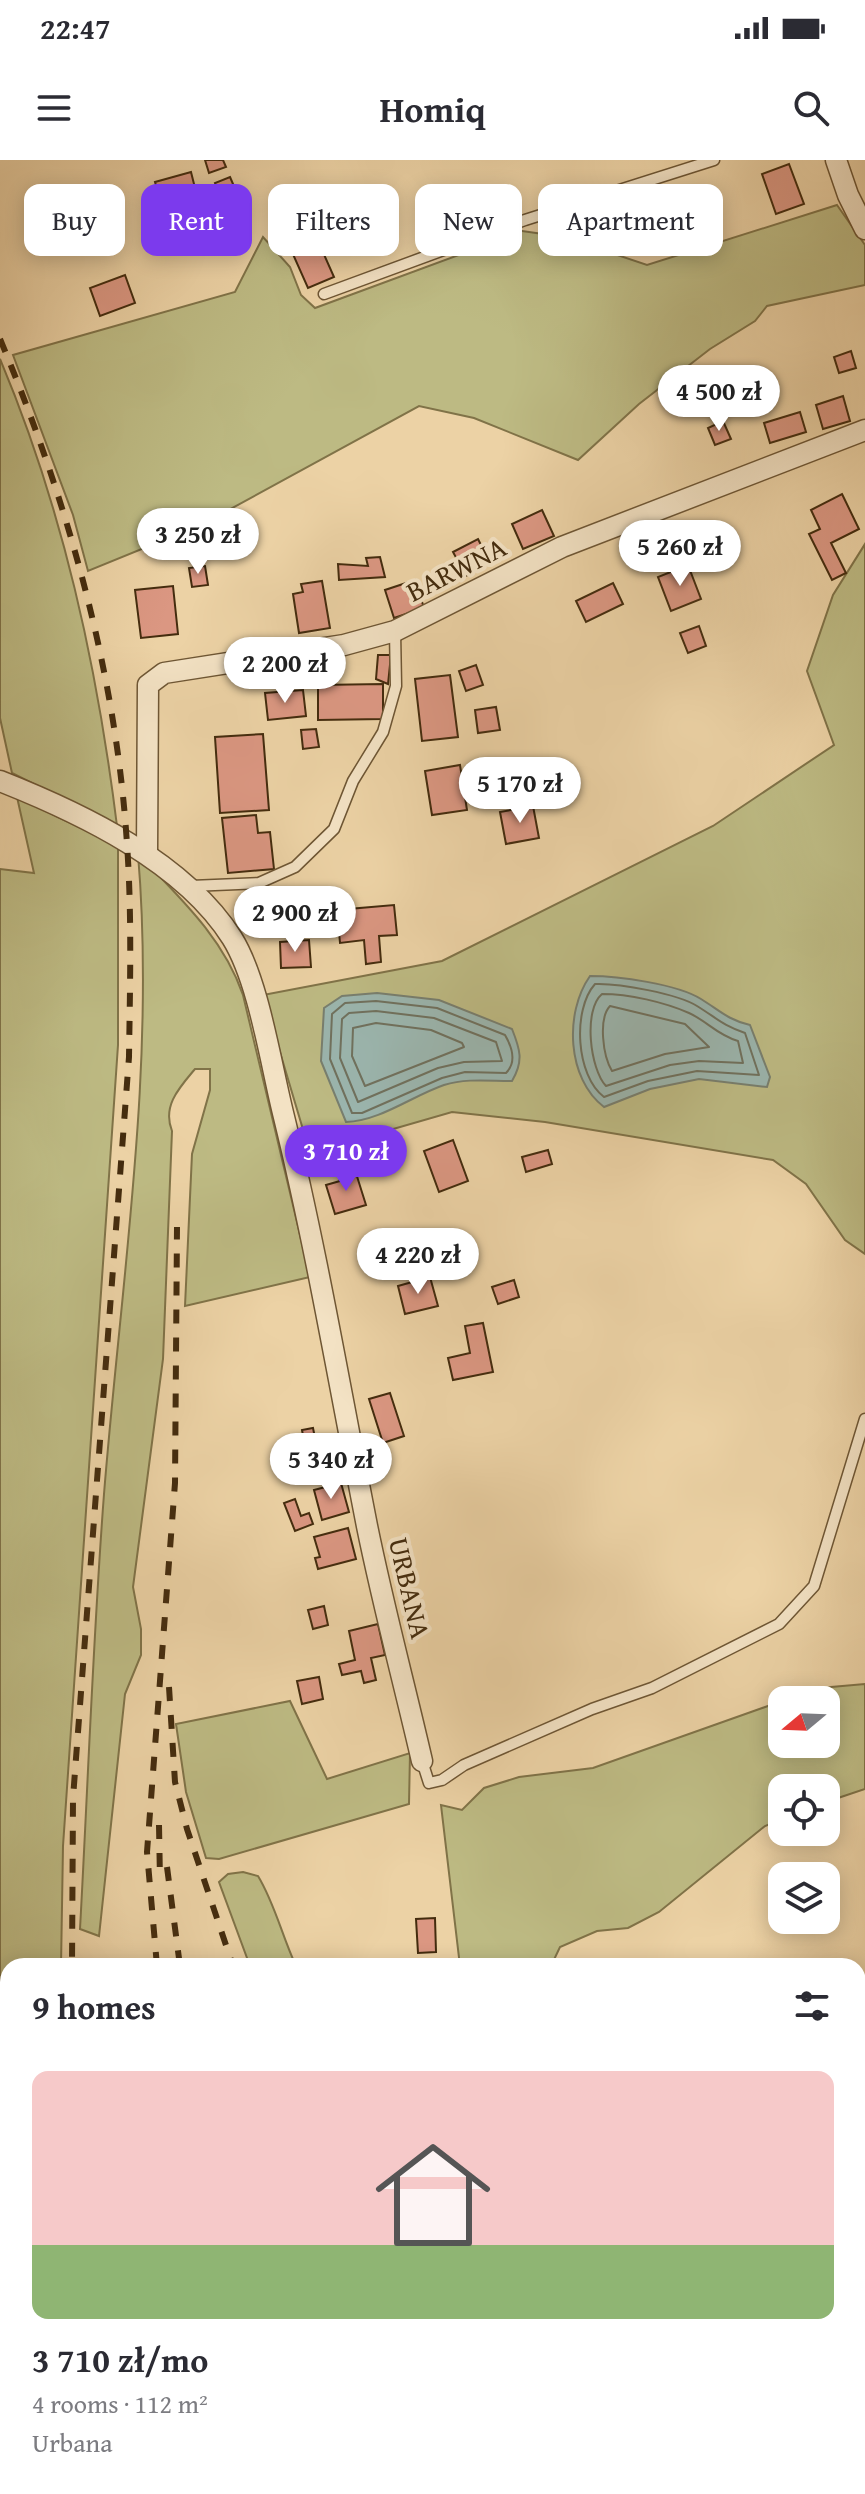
<!DOCTYPE html>
<html lang="en">
<head>
<meta charset="utf-8">
<style>
	:root { --surface:#fff; --page:#f7f7f7; --text:#2b2b33; --muted:#7c7c81; --line:#e1e1e2; --accent:#7c3aed }
	body { margin:0; font-family:"Gentium Book Plus",serif; background:var(--page); color:var(--text); height:100vh; display:flex; flex-direction:column; font-size:30px; white-space:nowrap }
	* { box-sizing:border-box; margin:0 }
	p { font-size:26px; color:var(--muted) }
	.icon { flex:none; width:44px; height:44px; fill:none; stroke:currentColor; stroke-width:2; stroke-linecap:round; stroke-linejoin:round }
	.map { position:relative; flex:1; overflow:hidden }
	.side { position:absolute; left:0px; top:1798px; width:866px; height:536px; display:flex; flex-direction:column; background:var(--surface); border-radius:24px 24px 0 0; box-shadow:0 4px 20px #0003 }
	.side>* { flex:none }
	.guide { position:absolute; left:24px; top:24px; width:818px; height:72px; display:flex; gap:16px }
	.needle { width:52px; rotate:251deg }
	.buttons { position:absolute; left:768px; top:1526px; display:grid; gap:16px }
	.buttons a { display:grid; place-items:center; width:72px; height:72px; border-radius:16px; background:var(--surface); box-shadow:0 4px 20px #0003; font-size:40px }
	.price { position:absolute; translate:-50% -68px; padding:0 18px; border-radius:28px; background:#fff; color:#222; font-size:26px; line-height:52px; filter:drop-shadow(0 2px 4px #0008) }
	.price::after { content:''; position:absolute; left:50%; top:48px; width:24px; height:18px; margin-left:-12px; background:inherit; clip-path:polygon(0 0,100% 0,50% 100%) }
	.price.current { background:var(--accent); color:#fff }
	ul { padding:0; list-style:none }
	li { display:grid; align-content:center; gap:16px; height:424px; padding:0 32px }
	li+li { border-top:2px solid var(--line) }
	li span { display:grid; place-items:center; height:248px; border-radius:16px; color:#555 }
	li>.icon { margin-inline-start:auto }
	span .icon { width:144px; height:144px; fill:#fffc; stroke-width:1 }
	li b { font-size:34px }
	h2 { display:flex; justify-content:space-between; align-items:center; height:96px; padding:0 32px; font-size:34px }
	.chip { padding:0 28px; border-radius:16px; background:var(--surface); box-shadow:0 4px 20px #0003; font-size:28px; line-height:72px }
	.chip.current { background:var(--accent); color:#fff }
	.status { display:flex; justify-content:space-between; align-items:center; height:56px; padding:0 40px; background:var(--surface); direction:ltr }
	.status svg { height:22px; fill:currentColor }
	header { display:flex; justify-content:space-between; align-items:center; height:104px; padding:0 32px; background:var(--surface); font-size:36px; font-weight:600 }
	.map>svg:first-child { display:block }
	.green { fill:#bdba83; stroke:#807348; stroke-width:2 }
	.water { fill:#9bb6af; stroke:#787f6f; stroke-width:2 }
	.lines { fill:none; stroke-linecap:round; stroke-linejoin:round }
	.shore { stroke:#70715e; stroke-width:2 }
	.river { stroke:#9bb6af; stroke-width:34 }
	.building { fill:#db9782; stroke:#442c0e; stroke-width:2 }
	.lane-casing { stroke:#6e5634; stroke-width:13 }
	.street-casing { stroke:#6e5634; stroke-width:23 }
	.lane { stroke:#f3e2c4; stroke-width:10 }
	.street { stroke:#f3e2c4; stroke-width:20 }
	.rail { stroke:#442c0e; stroke-width:6; stroke-dasharray:14 14; stroke-linecap:butt }
	.labels { text-anchor:middle; stroke-width:8; stroke-linejoin:round; paint-order:stroke }
	.street-label { font-size:28px; fill:#442c0e; stroke:#f3e2c4 }
</style>
</head>
<body>
<div class="status"><b>22:47</b><svg viewBox="0 0 49 12"><path d="M0 12V9h3v3zM5 12V6h3v6zM10 12V3h3v9zM15 12V0h3v12zM26 1h20v11H26zM47 4h2v5h-2z"/></svg></div>
<header><svg class="icon" aria-label="menu" viewBox="0 0 24 24"><path d="M4 6h16M4 12h16M4 18h16"/></svg>Homiq<svg class="icon" aria-label="search" viewBox="0 0 24 24"><circle cx="10" cy="10" r="6"/><path d="M15 15l6 6"/></svg></header>
<div class="map">
<svg width="865" height="2334" viewBox="0 0 865 2334">
	<rect width="100%" height="100%" fill="#ecd2a5"/>
	<filter id="stains"><feTurbulence type="fractalNoise" baseFrequency=".0025" numOctaves="4"/><feColorMatrix values="0 0 0 0 .2 0 0 0 0 .09 0 0 0 0 .02 0 0 0 .5 -.17"/></filter>
	<radialGradient id="worn" r=".72"><stop offset=".6" stop-color="#630" stop-opacity="0"/><stop offset="1" stop-color="#630" stop-opacity=".3"/></radialGradient>
	<g class="green">
		<polygon points="837,45 865,85 865,125 767,146 755,161 710,189 639,244 578,300 474,258 419,246 203,364 88,411 73,355 13,195 235,132 263,77 290,107 301,135 315,148 502,79 508,69 564,77 647,105"/>
		<path d="M0,199C63,349 97,505 117,666L12,613L0,558Z"/>
		<polygon points="865,384 865,1094 845,1080 806,1024 773,1000 545,962 452,952 310,993 263,835 442,801 713,666 834,585 807,511 833,435"/>
		<polygon points="17,637 118,686 118,885 63,1686 61,1806 8,1806 8,2067 0,2049 0,709 34,713"/>
		<path d="M138,694C179,737 223,777 243,835L310,1117L185,1146L192,994L210,930V909H195C179,928 162,946 172,971L163,1199L133,1427L141,1469V1495L125,1534L99,1776L80,1769C88,1624 93,1478 104,1334C121,1121 156,907 138,694Z"/>
		<polygon points="865,1524 865,1629 826,1642 826,1628 782,1628 782,1659 765,1666 659,1752 628,1768 597,1771 560,1787 551,1806 460,1806 441,1645 462,1650 484,1628 519,1617 593,1608 782,1541 782,1584 826,1584 826,1540 784,1540 831,1527"/>
		<polygon points="290,1541 327,1619 410,1593 409,1644 219,1699 206,1698 186,1632 176,1564"/>
		<path d="M243,1712L258,1716C275,1744 282,1776 296,1806H250L219,1722L228,1714Z"/>
		<polygon points="0,2074 8,2096 8,2251 0,2234"/>
		<polygon points="0,2270 8,2290 8,2326 23,2326 26,2334 0,2334"/>
		<polygon points="543,2326 810,2326 845,2331 865,2329 865,2334 552,2334"/>
	</g>
	<g class="water">
		<path d="M590,816C618,816 677,824 701,839C719,850 728,860 750,865L770,917L767,927L699,919L650,929L604,947C567,919 564,853 590,816Z"/>
		<path d="M377,833L439,840L512,869C520,889 524,901 512,921C489,921 467,918 444,925C412,936 380,961 346,962L321,901L324,848L342,836Z"/>
	</g>
	<g class="lines">
		<g class="shore">
			<path d="M595,824C619,823 678,834 697,846C718,859 722,865 745,873L759,915L697,911L648,921L604,937C576,916 572,850 595,824Z"/>
			<path d="M602,834C629,834 664,842 689,853C707,861 717,875 738,881L743,903L699,901L670,905L606,926C590,909 583,850 602,834Z"/>
			<path d="M376,841L437,848L505,875C512,887 517,902 506,913L465,912L442,918L362,953H352L330,899L332,854L345,843Z"/>
			<path d="M610,846L685,864L709,887L665,894L612,911C603,896 598,859 610,846Z"/>
			<polygon points="376,851 434,858 496,882 502,901 464,902 438,908 358,942 340,898 342,859 349,853"/>
			<polygon points="376,863 431,870 462,883 464,887 365,926 352,896 353,868"/>
		</g>
		<g class="river">
			<polyline points="0,2261 8,2280"/>
			<polyline points="28,2326 31,2334"/>
		</g>
	</g>
	<g class="building">
		<polygon points="205,0 223,0 226,7 209,13"/>
		<polygon points="789,4 804,44 776,54 762,14"/>
		<polygon points="191,12 199,44 164,54 155,22"/>
		<polygon points="230,17 236,31 220,37 215,23"/>
		<polygon points="366,59 375,84 363,88 354,63"/>
		<polygon points="318,81 334,117 308,128 292,92"/>
		<polygon points="125,115 135,143 100,156 90,128"/>
		<polygon points="851,191 856,208 839,213 834,197"/>
		<polygon points="843,236 850,261 823,269 816,245"/>
		<polygon points="800,252 806,272 770,283 764,263"/>
		<polygon points="723,261 731,279 715,285 708,268"/>
		<polygon points="842,334 859,369 831,383 846,413 832,420 809,374 820,369 811,350"/>
		<polygon points="542,350 554,376 523,389 512,364"/>
		<polygon points="478,379 490,403 466,416 453,392"/>
		<polygon points="380,397 385,417 339,420 338,404 368,406 366,398"/>
		<polygon points="688,405 701,439 671,451 658,417"/>
		<polygon points="205,406 208,425 192,427 189,408"/>
		<polygon points="415,420 424,448 394,458 385,430"/>
		<polygon points="322,421 330,468 299,473 293,434 303,432 301,424"/>
		<polygon points="613,423 623,444 586,462 576,441"/>
		<polygon points="173,426 178,474 141,478 135,430"/>
		<polygon points="699,466 706,486 688,493 680,473"/>
		<polygon points="378,495 391,495 388,524 376,519"/>
		<polygon points="476,505 483,525 466,531 459,511"/>
		<polygon points="450,515 458,577 422,581 415,519"/>
		<polygon points="383,524 383,559 318,560 318,525"/>
		<polygon points="303,530 306,556 268,560 265,533"/>
		<polygon points="496,547 500,570 478,573 475,550"/>
		<polygon points="316,569 319,587 303,589 301,570"/>
		<polygon points="263,574 269,650 220,653 215,577"/>
		<polygon points="460,605 467,650 432,655 425,611"/>
		<polygon points="516,605 523,626 517,627 517,622 508,623 507,619 493,620 492,607"/>
		<polygon points="533,646 539,678 506,684 500,652"/>
		<polygon points="256,655 258,673 270,672 274,709 228,713 222,658"/>
		<polygon points="394,745 397,775 379,776 381,802 366,804 364,780 340,783 337,750"/>
		<polygon points="309,780 311,807 281,808 280,782"/>
		<polygon points="453,980 468,1021 439,1032 424,991"/>
		<polygon points="548,990 552,1004 526,1012 522,997"/>
		<polygon points="355,1010 366,1045 335,1054 326,1025 340,1021 339,1015"/>
		<polygon points="428,1078 435,1097 423,1101 417,1082"/>
		<polygon points="430,1117 438,1146 405,1154 398,1126"/>
		<polygon points="514,1120 519,1137 498,1144 492,1127"/>
		<polygon points="483,1163 493,1212 453,1220 448,1198 470,1193 465,1166"/>
		<polygon points="390,1233 404,1276 383,1283 369,1239"/>
		<polygon points="313,1268 315,1278 324,1276 330,1301 302,1307 297,1283 304,1281 302,1270"/>
		<polygon points="341,1323 349,1352 322,1360 314,1330"/>
		<polygon points="295,1339 301,1356 309,1353 313,1364 295,1371 284,1343"/>
		<polygon points="348,1368 356,1399 318,1409 315,1398 320,1397 314,1377"/>
		<polygon points="324,1446 328,1465 313,1469 308,1450"/>
		<polygon points="378,1464 385,1495 371,1498 376,1520 364,1523 361,1511 342,1515 339,1504 355,1500 349,1471"/>
		<polygon points="319,1517 323,1539 302,1544 297,1521"/>
		<polygon points="435,1758 436,1792 418,1793 416,1759"/>
	</g>
	<g class="lines">
		<g class="lane-casing">
			<g id="lane">
				<polyline points="324,134 525,60 714,0"/>
				<polyline points="191,726 259,723 295,707 334,669 353,621 383,572 396,526 395,471"/>
				<polyline points="422,1601 429,1623 442,1620 464,1605 592,1549 652,1528 779,1464 814,1426 865,1259"/>
			</g>
		</g>
		<g class="street-casing">
			<g id="street">
				<polyline points="836,0 848,35 865,69"/>
				<path d="M0,621C81,653 184,702 232,778C259,821 271,906 284,957C317,1092 340,1229 367,1366C383,1445 404,1523 422,1601"/>
				<polyline points="147,693 148,525 164,513 344,485 395,471 562,387 865,270"/>
				<polyline points="0,2059 8,2072"/>
				<polyline points="102,2326 105,2334"/>
			</g>
		</g>
		<use href="#lane" class="lane"/>
		<use href="#street" class="street"/>
		<g class="rail">
			<path d="M0,179C67,339 116,511 127,684C132,755 130,826 129,897L73,1638L72,1806"/>
			<polyline points="169,1527 175,1622 187,1669 233,1806"/>
			<polyline points="159,1665 160,1721"/>
			<polyline points="167,1707 180,1806"/>
			<polyline points="157,1806 147,1692 175,1323 177,1067"/>
			<polyline points="160,2326 163,2334"/>
			<polyline points="222,2326 223,2334"/>
			<polyline points="235,2326 236,2334"/>
			<polyline points="248,2326 249,2334"/>
			<polyline points="262,2326 263,2334"/>
			<polyline points="385,2326 387,2334"/>
			<polyline points="411,2326 414,2334"/>
			<polyline points="426,2326 429,2334"/>
			<polyline points="441,2326 443,2334"/>
		</g>
	</g>
	<g class="labels">
		<g class="street-label">
			<text transform="translate(456 409) rotate(-27)" y="10">BARWNA</text>
			<text transform="translate(410 1428) rotate(77)" y="10">URBANA</text>
		</g>
	</g>
	<rect width="100%" height="100%" filter="url(#stains)"/>
	<rect width="100%" height="100%" fill="url(#worn)"/>
</svg>
<div class="buttons">
<a><svg class="needle" viewBox="-14 -14 28 28"><path d="M0-13l5 13h-10z" fill="#e53935"/><path d="M0 13l5-13h-10z" fill="#7c7c81"/></svg></a>
<a><svg class="icon" aria-label="locate" viewBox="0 0 24 24"><circle cx="12" cy="12" r="6"/><path d="M12 2v4M12 18v4M2 12h4M18 12h4"/></svg></a>
<a><svg class="icon" aria-label="layers" viewBox="0 0 24 24"><path d="M12 4l9 5-9 5-9-5zM3 14l9 5 9-5"/></svg></a>
</div>
<b class="price" style="left:719px;top:273px">4 500 zł</b>
<b class="price" style="left:198px;top:416px">3 250 zł</b>
<b class="price" style="left:680px;top:428px">5 260 zł</b>
<b class="price" style="left:285px;top:545px">2 200 zł</b>
<b class="price" style="left:520px;top:665px">5 170 zł</b>
<b class="price" style="left:295px;top:794px">2 900 zł</b>
<b class="price current" style="left:346px;top:1033px">3 710 zł</b>
<b class="price" style="left:418px;top:1136px">4 220 zł</b>
<b class="price" style="left:331px;top:1341px">5 340 zł</b>
<div class="guide">
<a class="chip">Buy</a>
<a class="chip current">Rent</a>
<a class="chip">Filters</a>
<a class="chip">New</a>
<a class="chip">Apartment</a>
</div>
<section class="side">
<h2>9 homes<svg class="icon" aria-label="filters" viewBox="0 0 24 24"><path d="M4 7h16M4 17h16"/><circle cx="9" cy="7" r="2"/><circle cx="15" cy="17" r="2"/></svg></h2>
<ul>
<li><span style="background:linear-gradient(#f6c9c9 70%,#8fb573 0)"><svg class="icon" aria-label="home" viewBox="0 0 24 24"><path d="M3 11l9-7 9 7M6 9v11h12V9"/></svg></span><div><b>3 710 zł/mo</b><p>4 rooms · 112 m²</p><p>Urbana</p></div></li>
</ul>
</section>
</div>
</body>
</html>
